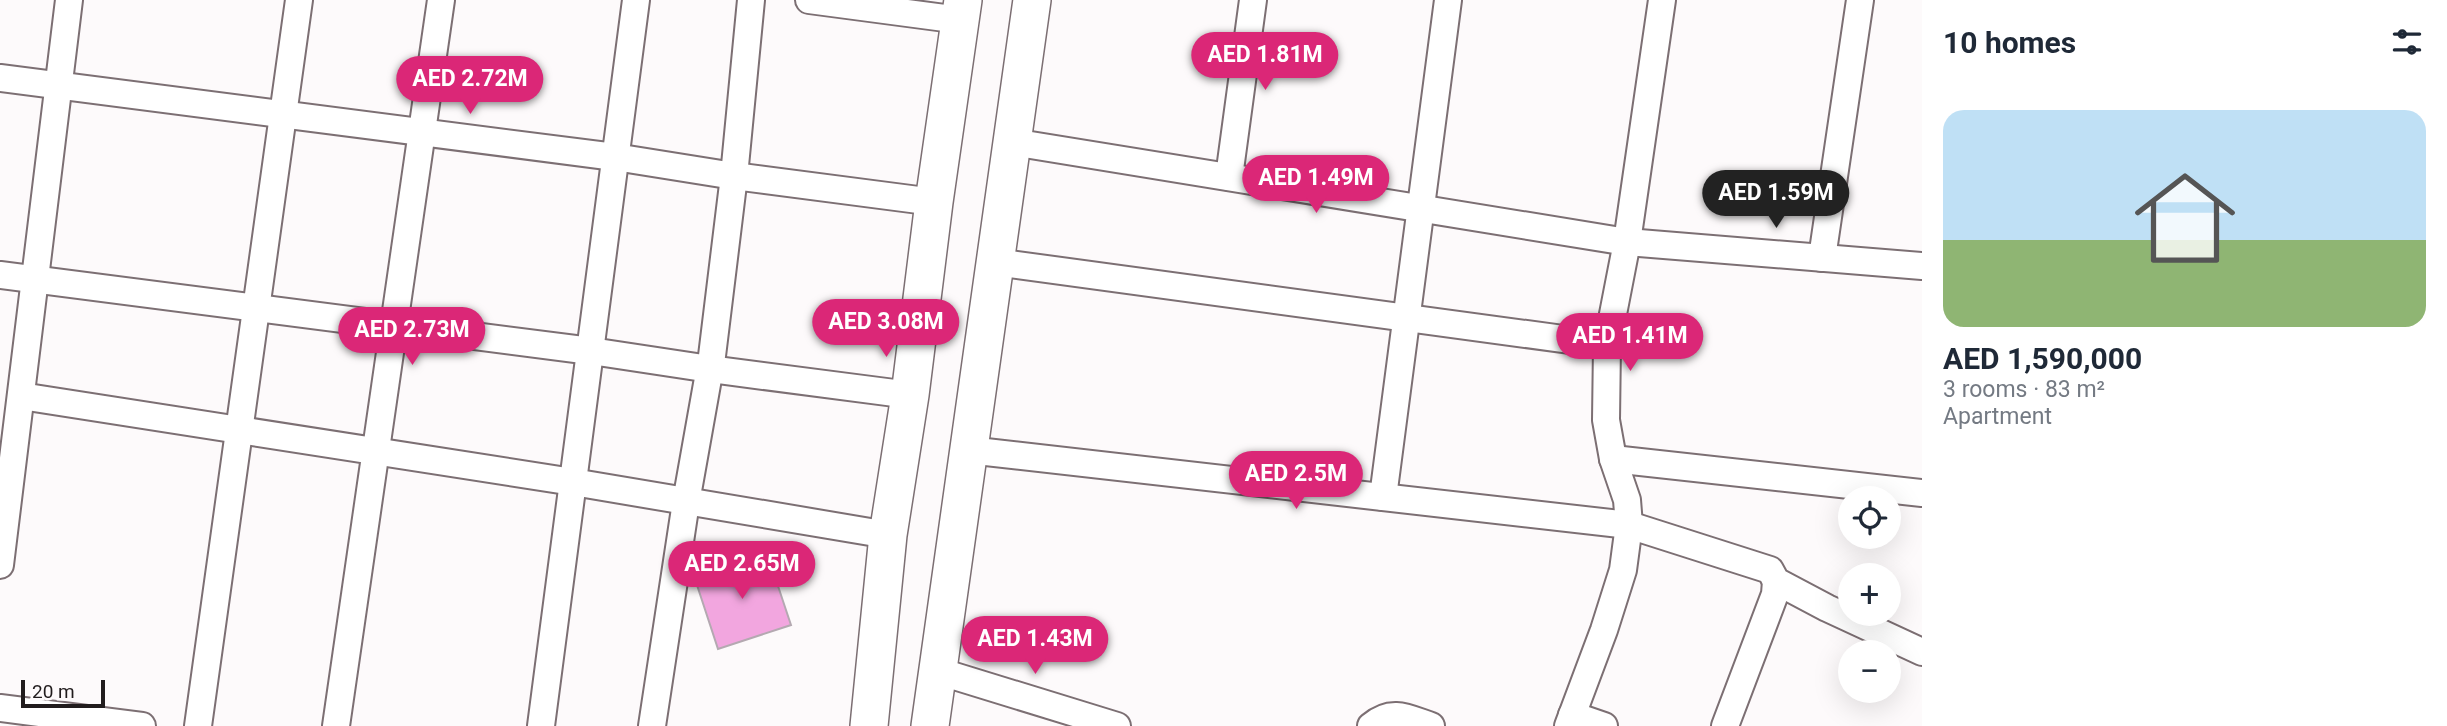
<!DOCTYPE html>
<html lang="en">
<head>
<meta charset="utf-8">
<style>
	:root { --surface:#fff; --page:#f2f2f3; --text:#1f2937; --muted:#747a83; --accent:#db2777 }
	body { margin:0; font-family:Roboto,sans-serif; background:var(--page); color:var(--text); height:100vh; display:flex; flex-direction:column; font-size:26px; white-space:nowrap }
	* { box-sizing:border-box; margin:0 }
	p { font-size:23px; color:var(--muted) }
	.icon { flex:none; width:38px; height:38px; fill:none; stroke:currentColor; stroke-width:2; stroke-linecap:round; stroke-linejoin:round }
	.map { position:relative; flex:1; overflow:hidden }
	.details { display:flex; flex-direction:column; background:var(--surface); width:525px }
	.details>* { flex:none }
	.buttons { position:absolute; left:1838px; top:486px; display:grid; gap:14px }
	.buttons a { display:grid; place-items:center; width:63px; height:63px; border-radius:50%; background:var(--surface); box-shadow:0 7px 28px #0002; font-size:35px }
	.scale { position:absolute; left:21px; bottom:18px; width:84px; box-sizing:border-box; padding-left:7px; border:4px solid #211c1d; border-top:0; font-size:19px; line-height:24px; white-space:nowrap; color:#211c1d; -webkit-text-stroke:5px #fdfafb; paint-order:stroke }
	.price { position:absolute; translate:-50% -60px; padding:0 16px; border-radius:24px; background:var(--accent); color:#fff; font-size:23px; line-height:46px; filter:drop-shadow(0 2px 4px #0008) }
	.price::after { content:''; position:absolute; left:50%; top:42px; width:21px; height:16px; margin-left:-10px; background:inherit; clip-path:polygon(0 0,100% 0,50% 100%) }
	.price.on { background:#222; color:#fff }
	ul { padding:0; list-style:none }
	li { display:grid; align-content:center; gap:14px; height:371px; padding:0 21px }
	li span { display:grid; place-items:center; height:217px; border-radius:21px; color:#555 }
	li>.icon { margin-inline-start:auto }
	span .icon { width:126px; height:126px; fill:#fffc; stroke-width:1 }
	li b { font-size:30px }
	h2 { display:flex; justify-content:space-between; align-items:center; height:84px; padding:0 21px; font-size:30px }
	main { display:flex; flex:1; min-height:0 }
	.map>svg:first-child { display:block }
	.building { fill:#f2a6df; stroke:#b4a9b1; stroke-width:2 }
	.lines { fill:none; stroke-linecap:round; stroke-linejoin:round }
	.minor-casing { stroke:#7c6f73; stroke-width:30 }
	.secondary-casing { stroke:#7c6f73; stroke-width:40 }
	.minor { stroke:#fff; stroke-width:26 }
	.secondary { stroke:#fff; stroke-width:37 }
</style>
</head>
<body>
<main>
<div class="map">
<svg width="1922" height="726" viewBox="0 0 1922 726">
	<rect width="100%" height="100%" fill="#fdfafb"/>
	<polygon class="building" points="767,553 791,625 718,649 694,576"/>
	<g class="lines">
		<g class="minor-casing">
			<g id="minor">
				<polyline points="809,0 960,20"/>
				<polyline points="0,78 615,157 734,176 934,202"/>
				<polyline points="1012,142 1627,242 1922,266"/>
				<polyline points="1229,177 1253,0"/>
				<polyline points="1822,258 1860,0"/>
				<polyline points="995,262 1607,345"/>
				<polyline points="0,275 591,351 710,369 910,395"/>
				<polyline points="21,396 573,482 888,535"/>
				<polyline points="968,450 1629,525 1770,570 1776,581 1827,608 1922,652"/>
				<polyline points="1613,459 1922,493"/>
				<polyline points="1383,497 1448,0"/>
				<polyline points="0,565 69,0"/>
				<polyline points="938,671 1117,726"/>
				<polyline points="0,708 142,726"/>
				<polyline points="1572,715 1604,726"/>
				<polyline points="198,726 299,0"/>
				<polyline points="336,726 441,0"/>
				<polyline points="541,726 636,0"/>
				<polyline points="652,726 686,502 712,356 734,176 751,0"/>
				<path d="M1371,726C1392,708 1408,718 1431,726"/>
				<polyline points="1568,726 1604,630 1623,570 1629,525 1627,500 1613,459 1606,420 1607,345 1627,242 1662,0"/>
				<polyline points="1725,726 1775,594 1776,581"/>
			</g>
		</g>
		<g class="secondary-casing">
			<g id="secondary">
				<polyline points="869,726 888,535 910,395 934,202 963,0"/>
				<polyline points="930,726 1032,0"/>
			</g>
		</g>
		<use href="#minor" class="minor"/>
		<use href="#secondary" class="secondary"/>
	</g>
</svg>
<div class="buttons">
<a><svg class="icon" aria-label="locate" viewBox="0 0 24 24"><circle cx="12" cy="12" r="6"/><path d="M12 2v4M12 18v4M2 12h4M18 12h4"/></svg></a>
<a>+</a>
<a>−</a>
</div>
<div class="scale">20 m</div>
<b class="price" style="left:1265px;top:92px">AED 1.81M</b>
<b class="price" style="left:470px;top:116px">AED 2.72M</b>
<b class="price" style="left:1316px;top:215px">AED 1.49M</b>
<b class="price on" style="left:1776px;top:230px">AED 1.59M</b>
<b class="price" style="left:886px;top:359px">AED 3.08M</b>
<b class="price" style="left:412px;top:367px">AED 2.73M</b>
<b class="price" style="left:1630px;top:373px">AED 1.41M</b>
<b class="price" style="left:1296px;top:511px">AED 2.5M</b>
<b class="price" style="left:742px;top:601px">AED 2.65M</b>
<b class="price" style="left:1035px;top:676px">AED 1.43M</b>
</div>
<section class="details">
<h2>10 homes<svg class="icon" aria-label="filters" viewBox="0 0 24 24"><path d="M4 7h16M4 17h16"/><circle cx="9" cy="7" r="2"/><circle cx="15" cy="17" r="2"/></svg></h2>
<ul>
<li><span style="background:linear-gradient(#bfe0f5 60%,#8fb573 0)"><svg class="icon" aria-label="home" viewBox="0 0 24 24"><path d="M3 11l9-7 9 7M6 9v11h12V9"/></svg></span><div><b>AED 1,590,000</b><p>3 rooms · 83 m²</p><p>Apartment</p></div></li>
</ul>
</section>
</main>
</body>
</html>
